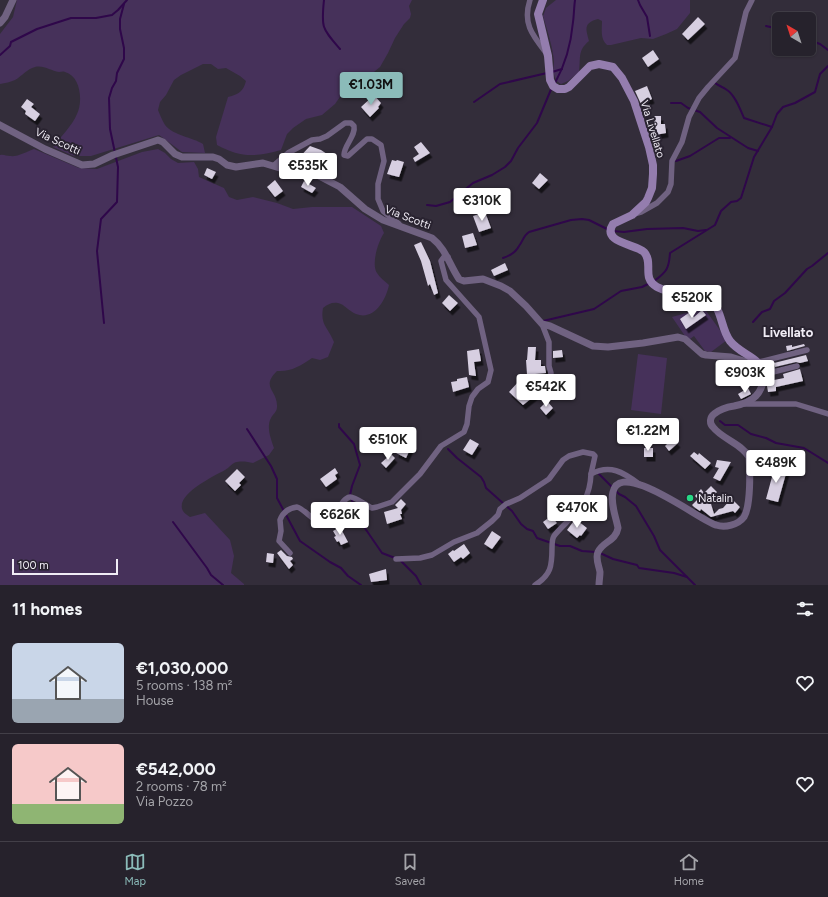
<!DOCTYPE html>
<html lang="en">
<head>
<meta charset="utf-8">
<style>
	:root { --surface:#26222c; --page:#2e2a34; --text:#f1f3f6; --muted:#a4a4a9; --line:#423f48; --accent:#8bbbb9 }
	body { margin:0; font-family:Figtree,sans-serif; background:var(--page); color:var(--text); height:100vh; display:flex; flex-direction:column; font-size:15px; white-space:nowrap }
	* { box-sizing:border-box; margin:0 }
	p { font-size:13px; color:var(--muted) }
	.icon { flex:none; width:22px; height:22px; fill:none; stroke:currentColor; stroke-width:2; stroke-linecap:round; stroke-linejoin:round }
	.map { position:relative; height:585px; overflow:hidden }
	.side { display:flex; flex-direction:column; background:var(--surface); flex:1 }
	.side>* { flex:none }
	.needle { width:26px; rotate:321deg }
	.tools { position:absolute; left:772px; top:12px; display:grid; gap:8px }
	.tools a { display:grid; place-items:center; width:44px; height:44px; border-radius:6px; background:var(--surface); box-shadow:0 1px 3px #0004,0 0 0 1px var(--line); font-size:20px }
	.scale { position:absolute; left:12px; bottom:10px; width:106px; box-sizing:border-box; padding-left:4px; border:2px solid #f0ecf5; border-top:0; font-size:11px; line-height:14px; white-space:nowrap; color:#f0ecf5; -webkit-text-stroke:3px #292330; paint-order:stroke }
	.price { position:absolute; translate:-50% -34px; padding:0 9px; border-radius:4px; background:#fff; color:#222; font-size:13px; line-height:26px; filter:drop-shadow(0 1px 2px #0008) }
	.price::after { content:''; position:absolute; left:50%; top:24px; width:12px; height:9px; margin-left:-6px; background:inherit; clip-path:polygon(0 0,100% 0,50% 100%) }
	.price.selected { background:var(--accent); color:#111 }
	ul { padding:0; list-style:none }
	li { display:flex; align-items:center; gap:12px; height:100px; padding:0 12px }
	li+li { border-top:1px solid var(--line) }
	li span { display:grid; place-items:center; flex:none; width:112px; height:80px; border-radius:6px; color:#555 }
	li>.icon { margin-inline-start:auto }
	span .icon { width:48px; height:48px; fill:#fffc; stroke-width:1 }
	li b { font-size:17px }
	h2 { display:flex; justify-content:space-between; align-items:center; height:48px; padding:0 12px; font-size:17px }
	.dock { display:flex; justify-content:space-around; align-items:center; height:56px; border-top:1px solid var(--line); background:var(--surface); font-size:11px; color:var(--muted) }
	.dock a { display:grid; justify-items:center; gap:2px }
	.dock .selected { color:var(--accent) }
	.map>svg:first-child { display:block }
	.green { fill:#46315a }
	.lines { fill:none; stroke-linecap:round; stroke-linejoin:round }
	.stream { stroke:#2f074a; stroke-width:2 }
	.building { fill:#d7cfe1; filter:url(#shadow) }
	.minor { stroke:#706281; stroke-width:5.5 }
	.tertiary { stroke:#706281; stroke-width:7 }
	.secondary { stroke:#947dae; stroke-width:8 }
	.poi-dot { fill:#27d885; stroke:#292330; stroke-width:1.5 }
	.labels { text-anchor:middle; stroke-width:4; stroke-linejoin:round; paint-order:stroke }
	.street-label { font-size:11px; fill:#f0ecf5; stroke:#292330 }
	.poi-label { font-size:11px; fill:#f0ecf5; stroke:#292330; text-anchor:start }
	.quarter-label { font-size:13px; font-weight:bold; fill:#f0ecf5; stroke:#292330 }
</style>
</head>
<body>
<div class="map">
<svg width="828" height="585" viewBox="0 0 828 585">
	<defs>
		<filter id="shadow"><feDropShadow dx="2.5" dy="4.5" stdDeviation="0" flood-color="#0009"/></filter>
	</defs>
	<rect width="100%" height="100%" fill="#332d3a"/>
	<g class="green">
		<path d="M17,0H412L409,6L411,14L410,18L404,24L395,38L388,53L380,67L358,85L351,86L344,91L335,104L322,115L306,119L293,128L287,134L281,150C255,157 241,158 217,145L216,137L228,97C239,94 243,92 246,81L240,76L226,68L218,69L211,64H203L181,75L174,80L166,95L160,102L158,110C160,115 162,120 165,125C174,136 192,137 203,144L205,153L182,152L159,135L91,156H74L53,147C61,136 72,126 77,114C83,102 81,76 65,72C63,71 61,72 59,72C51,71 44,65 35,67C27,69 22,76 15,80C11,82 5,83 0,84V34L13,17Z"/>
		<path d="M556,0H690V13L677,29L666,34L653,39L641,38L611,45H607C600,39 602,29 602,21L598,19C583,23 586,29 589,41C577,51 581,58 579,72L568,81L561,84C557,82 555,79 554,74C552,70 554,66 554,62C553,47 547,30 543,16L546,8Z"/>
		<path d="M34,149L79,168L97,169L142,152L158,149L165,153L171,159L178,163L194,162L198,169L199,177L224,188L229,197L237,200L253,197L277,203L293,209L312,207H352L381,226L384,233C378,242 371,264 377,273C380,278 385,281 389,285C386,300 374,321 356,314C350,312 344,304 338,303C332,302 328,304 323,308C320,325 328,327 334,342L328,357L320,360L312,358C300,366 291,372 277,371C260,388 278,390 277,407C277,412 273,414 271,418C266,427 271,439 274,448L269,455L253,463C248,462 243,461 237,462C233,462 229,468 225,470C214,476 174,495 183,511C184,513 187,515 190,517L205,513L230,540L234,556L231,573L244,584V585H0V155C4,154 6,156 10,156C18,157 26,152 34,149Z"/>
		<polygon points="704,308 727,340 711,352 705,351 694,336 690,339 685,336 672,317"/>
		<polygon points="638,354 667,358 661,414 631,410"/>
	</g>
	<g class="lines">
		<g class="stream">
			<path d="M324,0C321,28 322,28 340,49"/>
			<polyline points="638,0 640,5 647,17 650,36"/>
			<polyline points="766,26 779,29"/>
			<polyline points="809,40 820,44 828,50"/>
			<polyline points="0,55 10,46 11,42 37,29 71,18 96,18 112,15 118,10 127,0"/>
			<polyline points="552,72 562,69"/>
			<path d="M555,83C565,65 571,44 573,22C574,15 574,7 575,0"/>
			<path d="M715,83C719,86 723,87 727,90C735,95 740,109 744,118L772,127"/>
			<polyline points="474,102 500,84 547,73"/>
			<polyline points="671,103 681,103 688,108 700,112 717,128 748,148 758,151"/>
			<polyline points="676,161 690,156 719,138 730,138"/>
			<polyline points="427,205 436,206 450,202 473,183 492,175 505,167 511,161 518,148 537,123 552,87"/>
			<polyline points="613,231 624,232 647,229 683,228 698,231 706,230"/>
			<path d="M503,258C509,256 516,252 519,246C523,241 523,236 529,232L571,220L582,219L589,220L609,230"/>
			<path d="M654,281C667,272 669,268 670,253L715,225L721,211L731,202L737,201L741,198L754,157L772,127L777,114L783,107L795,103L815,92L820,74L828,66"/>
			<polyline points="543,321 594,309 621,291 642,287 650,283"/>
			<polyline points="753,322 762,312 770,309 774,301 785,293 807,269 812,266 828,253"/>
			<polyline points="104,323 97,251 101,219 117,202 118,167 110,129 109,98 112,88 116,81 117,73 124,59 124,48 120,29 120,19 124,4"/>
			<polyline points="720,421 725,425 738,425 751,434 766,438 776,443 804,448 828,463"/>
			<polyline points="339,424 339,427 354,444 360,465 352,486 350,495 360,521 382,553 395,558"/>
			<polyline points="247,429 271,466 277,479 277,498 300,541 330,562 341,568 348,576 361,585"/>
			<polyline points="448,449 457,458 481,477 484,482 486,488 512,511 521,524 527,529 533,531 537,538 560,546 570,546 582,551 596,552"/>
			<polyline points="597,472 619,494 625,497 636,506 654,536 660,550 695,585"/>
			<polyline points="173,522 207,568 211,575 223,585"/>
			<polyline points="600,553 613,559 637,565 639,568 674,573 687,577"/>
			<polyline points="401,561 416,576 421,585"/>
		</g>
	</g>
	<g class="building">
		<polygon points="698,17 705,24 688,40 682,34"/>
		<polygon points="653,50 659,59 648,67 642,58"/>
		<polygon points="647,86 652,99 641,104 635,91"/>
		<polygon points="374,95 381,103 378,107 379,108 370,117 361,107"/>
		<polygon points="27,99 34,104 31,107 40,114 35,121 25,114 26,111 21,107"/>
		<polygon points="654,116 661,116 661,124 665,124 666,133 655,135"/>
		<polygon points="421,142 430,153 415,162 413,158 419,154 414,147"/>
		<polygon points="310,146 321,150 327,154 321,162 325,164 320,171 309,165 307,167 303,165 299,166 295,162"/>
		<polygon points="392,160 396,161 397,160 404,162 399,177 387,174"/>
		<polygon points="207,168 216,172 212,179 204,175"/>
		<polygon points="540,173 548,180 539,189 532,183"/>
		<polygon points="275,180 283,191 275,197 267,187"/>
		<polygon points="304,181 316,188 312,193 301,187"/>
		<polygon points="485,212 491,228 479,232 473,216"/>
		<polygon points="473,233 477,245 465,248 462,236"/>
		<polygon points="421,242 430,261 438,293 434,295 430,284 428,286 421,261 414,245"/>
		<polygon points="505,263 508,270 494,276 491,270"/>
		<polygon points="449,295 458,303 450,311 442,303"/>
		<polygon points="702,310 706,315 686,329 680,319 690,312 694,317"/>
		<polygon points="804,344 805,346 787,351 786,346 792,345 792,347"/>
		<polygon points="528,347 536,347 535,360 541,360 541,366 545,366 546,373 535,374 533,383 540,388 539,393 538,395 537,394 523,405 509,392 519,381 528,389 526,360 527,360"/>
		<polygon points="479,349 481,361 474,362 476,376 469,375 467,351"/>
		<polygon points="562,350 563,357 553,358 553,351"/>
		<polygon points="806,355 808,361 800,363 796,362 775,367 774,363"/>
		<polygon points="800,369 803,381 776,387 776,391 768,392 767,386 769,381 784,378 783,374"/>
		<polygon points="467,377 469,387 453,392 451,382 457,381 457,379"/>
		<polygon points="748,388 751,394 741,399 738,394"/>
		<polygon points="547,401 553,408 546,415 540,408"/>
		<polygon points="673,438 678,443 669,451 665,446"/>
		<polygon points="470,439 479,444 472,455 463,450"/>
		<polygon points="404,440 412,445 406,458 396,453 400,444 401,445"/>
		<rect x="644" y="448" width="9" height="9"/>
		<polygon points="694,452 698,455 699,453 711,463 705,469 690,456"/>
		<polygon points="391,454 395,458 386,468 381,463"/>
		<polygon points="717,460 731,462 720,481 713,478 719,468 715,467"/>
		<polygon points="775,466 787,470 778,502 766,499"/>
		<polygon points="335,468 338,473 335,475 337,479 326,487 320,479"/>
		<polygon points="237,469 245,477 239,483 241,485 235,491 225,481"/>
		<polygon points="711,486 717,492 708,501 711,504 714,514 719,509 723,508 730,500 732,501 733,500 740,507 735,513 733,511 711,517 701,509 700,511 694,507 692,505 698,499 695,496 701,489 704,493"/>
		<polygon points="401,499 406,504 401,510 402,514 400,514 402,519 387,524 384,512 398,508 395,505"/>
		<polygon points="551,516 557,523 548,529 543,522"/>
		<polygon points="578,521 587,528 581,536 580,535 577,538 567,530 573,522"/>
		<polygon points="340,527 348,542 341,545 339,541 337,542 334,537 336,536 333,531"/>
		<polygon points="492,531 501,537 492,549 484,544"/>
		<polygon points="464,544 470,553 463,559 461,557 454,562 448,554 453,550 454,551"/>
		<polygon points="281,550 287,556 292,557 293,559 290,561 293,565 289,569 277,553"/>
		<polygon points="267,553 274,554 273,563 266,562"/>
		<polygon points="386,569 387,580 371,582 369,574"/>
	</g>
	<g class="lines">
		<g class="minor">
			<path d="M530,0C522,24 533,36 547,54"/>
			<path d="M273,166L288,153L312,140L320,139L327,136L345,123H351L354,126C356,136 344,145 344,155L348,156L367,139H372L381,145L384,161L378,184V199L383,211L399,224"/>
			<polyline points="634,214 641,212 657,203 668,192 671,184 672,161 682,142 689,117 699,98 708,87 735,58 746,12 752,0"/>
			<polyline points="542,324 549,342 549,366 551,373 549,384 543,392"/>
			<polyline points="759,362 807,350"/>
			<polyline points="765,374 797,366"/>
			<polyline points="743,404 796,404 828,414"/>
			<path d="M290,553L279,541L281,531L280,520C283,512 289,508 297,507C306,510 311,520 321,522C337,525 338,499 350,497C354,496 367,506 372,508L377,507L392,502L420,474L441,446L464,432L467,424L469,406L472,397L478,389L488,382L491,370L479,317L446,280L441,261L444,257H448"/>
			<polyline points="396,559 420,558 432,555 454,542 477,533 492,521 498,515 500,509 506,504 520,498 549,479 563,460 569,456 583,452 593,454 595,456 591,474"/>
			<path d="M535,585C551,575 552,566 552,548C552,544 552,539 554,536C557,532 561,528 565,524C581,507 590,498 591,474C610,464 623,472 639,484"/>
		</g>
		<g class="tertiary">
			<polyline points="0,23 5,17 13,0"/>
			<path d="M0,125L45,149L82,165L94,164L113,155L158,140L163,142L175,154L182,157H213L219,159L227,165L236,167L263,163L283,169L306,172L317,175L340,187L365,209L383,220L432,238C446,249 449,264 459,279L464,281L483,279L501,286L510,291L526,306L542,324L550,326L593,346L608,347L643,343L678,337L685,339L702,354L706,355L731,357L763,367"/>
			<path d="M599,585C599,581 600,576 600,572C599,566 595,558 598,552C602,542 616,541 618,528C616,517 610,503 613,492C620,458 701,521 716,525C725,528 738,525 744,517C751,505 750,471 749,457C741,443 722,439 713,427C709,423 710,417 714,414C720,409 727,407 734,406C754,402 762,394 765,374"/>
		</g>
		<path class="secondary" d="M543,0L538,14L548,56L550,80L553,86L558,89H565L569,87L590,66L599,64L613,67L622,78L634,101L649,147L653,165V174L652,188L648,198L646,202L632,215L613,224C601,243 636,244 644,252C654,263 641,278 657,287C673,296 693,289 708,299C723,308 720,328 730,341C741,355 759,356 765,374"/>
	</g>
	<circle class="poi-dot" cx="690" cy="498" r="4"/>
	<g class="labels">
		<g class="street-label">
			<text transform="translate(653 129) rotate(73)" y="4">Via Livellato</text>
			<text transform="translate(58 141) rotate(25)" y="4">Via Scotti</text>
			<text transform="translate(408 217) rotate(21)" y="4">Via Scotti</text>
		</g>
		<g class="poi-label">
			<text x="698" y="502">Natalin</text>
		</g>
		<g class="quarter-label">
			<text x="788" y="337">Livellato</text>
		</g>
	</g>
</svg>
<div class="tools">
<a><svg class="needle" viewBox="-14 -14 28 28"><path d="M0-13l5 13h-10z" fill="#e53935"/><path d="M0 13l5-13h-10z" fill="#a4a4a9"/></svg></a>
</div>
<div class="scale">100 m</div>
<b class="price selected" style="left:371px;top:106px">€1.03M</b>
<b class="price" style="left:308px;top:187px">€535K</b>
<b class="price" style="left:482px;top:222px">€310K</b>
<b class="price" style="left:692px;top:319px">€520K</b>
<b class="price" style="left:745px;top:394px">€903K</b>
<b class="price" style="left:546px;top:408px">€542K</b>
<b class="price" style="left:648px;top:452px">€1.22M</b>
<b class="price" style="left:388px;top:461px">€510K</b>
<b class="price" style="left:776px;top:484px">€489K</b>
<b class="price" style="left:577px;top:529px">€470K</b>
<b class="price" style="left:340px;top:536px">€626K</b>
</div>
<section class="side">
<h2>11 homes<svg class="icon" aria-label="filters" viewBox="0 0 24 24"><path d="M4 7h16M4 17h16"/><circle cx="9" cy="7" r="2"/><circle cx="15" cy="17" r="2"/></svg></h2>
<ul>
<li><span style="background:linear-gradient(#c9d6e8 70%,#9aa5b1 0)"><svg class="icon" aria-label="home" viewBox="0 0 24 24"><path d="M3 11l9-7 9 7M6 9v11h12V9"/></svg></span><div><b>€1,030,000</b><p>5 rooms · 138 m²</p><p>House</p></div><svg class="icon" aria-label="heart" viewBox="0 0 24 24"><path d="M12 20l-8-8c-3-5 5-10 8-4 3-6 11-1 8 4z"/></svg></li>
<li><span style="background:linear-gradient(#f6c9c9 75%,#8fb573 0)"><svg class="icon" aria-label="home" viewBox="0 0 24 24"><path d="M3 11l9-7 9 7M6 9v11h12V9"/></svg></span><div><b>€542,000</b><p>2 rooms · 78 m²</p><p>Via Pozzo</p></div><svg class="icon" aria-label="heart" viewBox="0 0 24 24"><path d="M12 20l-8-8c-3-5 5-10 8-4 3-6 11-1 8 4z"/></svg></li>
</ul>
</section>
<nav class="dock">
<a class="selected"><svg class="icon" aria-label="map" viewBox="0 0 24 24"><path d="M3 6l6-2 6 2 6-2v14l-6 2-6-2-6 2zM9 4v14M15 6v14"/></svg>Map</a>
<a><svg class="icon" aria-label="saved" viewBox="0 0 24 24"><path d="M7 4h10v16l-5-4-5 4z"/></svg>Saved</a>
<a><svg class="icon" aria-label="home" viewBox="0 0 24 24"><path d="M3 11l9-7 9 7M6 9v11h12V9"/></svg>Home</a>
</nav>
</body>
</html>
